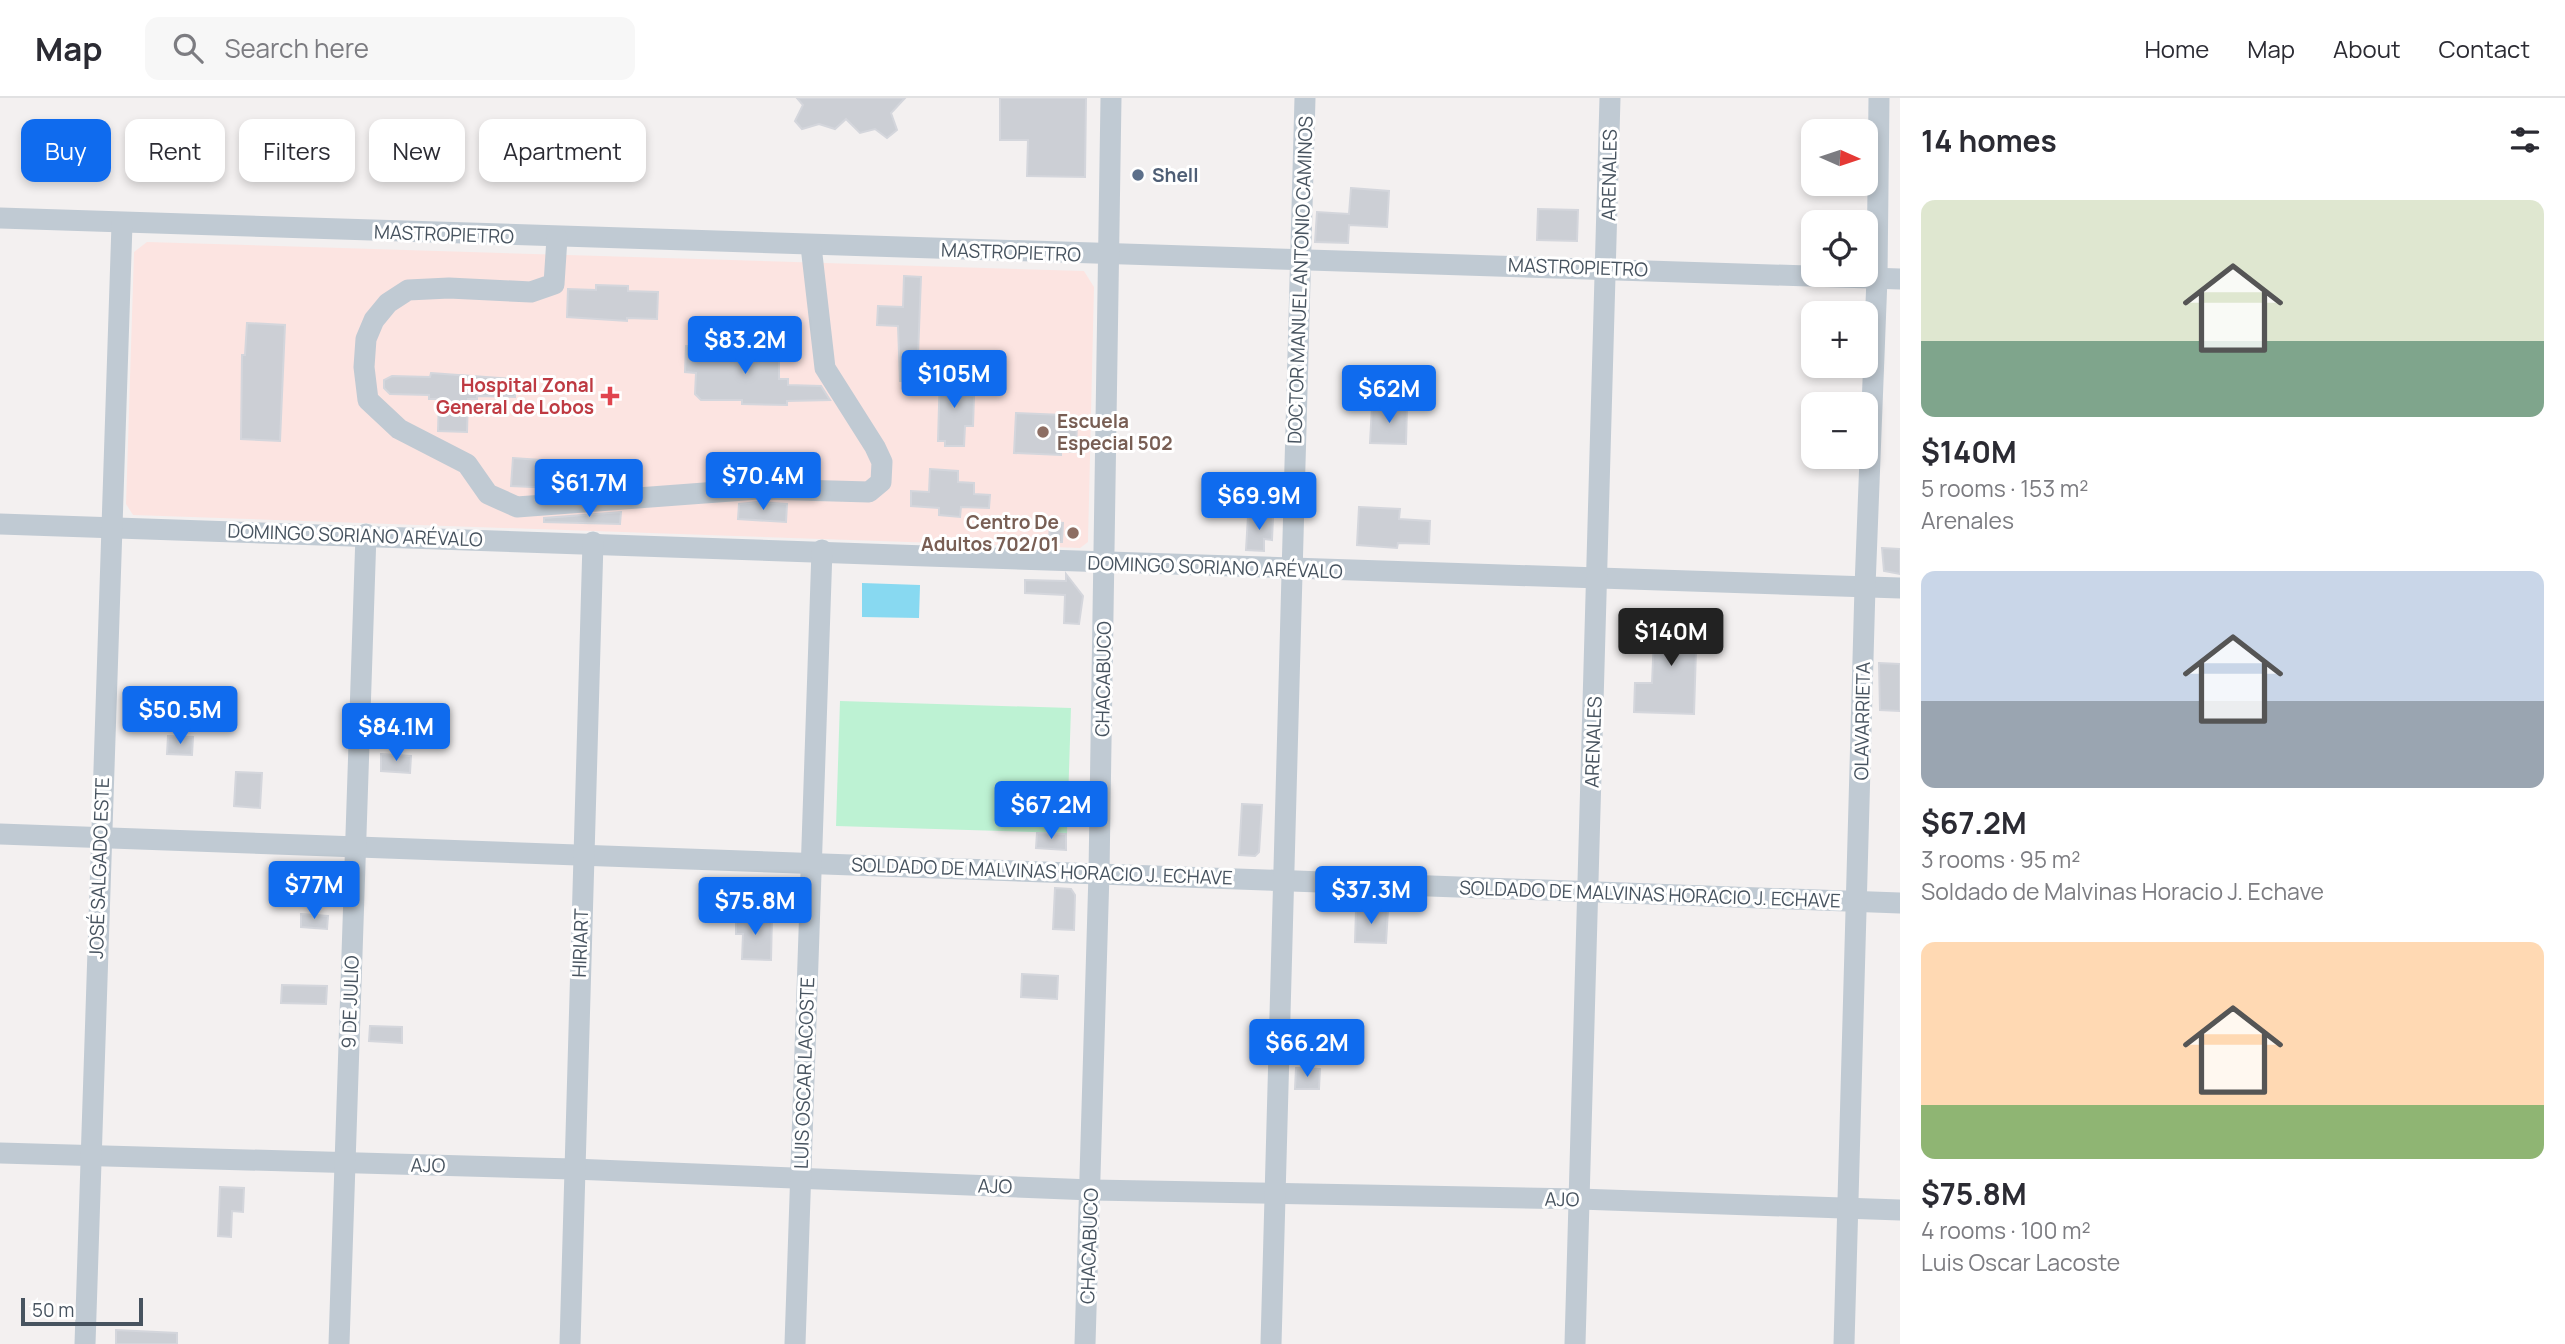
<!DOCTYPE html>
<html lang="en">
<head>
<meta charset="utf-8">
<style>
	:root { --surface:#fff; --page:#f7f7f7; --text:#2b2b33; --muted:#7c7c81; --line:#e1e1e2; --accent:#0f6bee }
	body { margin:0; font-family:Manrope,sans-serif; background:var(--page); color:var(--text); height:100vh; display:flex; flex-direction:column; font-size:26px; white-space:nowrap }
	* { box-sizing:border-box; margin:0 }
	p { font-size:23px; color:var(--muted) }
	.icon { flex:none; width:38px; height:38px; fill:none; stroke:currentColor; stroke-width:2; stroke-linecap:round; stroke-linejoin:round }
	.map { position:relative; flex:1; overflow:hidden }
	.drawer { display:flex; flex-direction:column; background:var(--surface); width:665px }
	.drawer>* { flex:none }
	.top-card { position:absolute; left:21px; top:21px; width:665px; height:63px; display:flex; gap:14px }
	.needle { width:46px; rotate:93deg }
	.fabs { position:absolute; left:1801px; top:21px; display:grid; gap:14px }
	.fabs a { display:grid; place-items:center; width:77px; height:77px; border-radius:14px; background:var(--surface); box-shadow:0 4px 10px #0003; font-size:35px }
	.scale { position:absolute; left:21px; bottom:18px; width:122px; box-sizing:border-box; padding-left:7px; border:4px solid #47535f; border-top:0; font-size:19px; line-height:24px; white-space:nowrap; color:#47535f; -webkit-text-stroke:5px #fff; paint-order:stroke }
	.price { position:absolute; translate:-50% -60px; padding:0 16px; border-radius:7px; background:var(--accent); color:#fff; font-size:23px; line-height:46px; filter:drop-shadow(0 2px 4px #0008) }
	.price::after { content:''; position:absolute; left:50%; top:42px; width:21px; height:16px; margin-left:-10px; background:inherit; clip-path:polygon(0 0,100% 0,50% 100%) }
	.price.active { background:#222; color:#fff }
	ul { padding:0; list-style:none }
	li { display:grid; align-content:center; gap:14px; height:371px; padding:0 21px }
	li span { display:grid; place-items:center; height:217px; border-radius:14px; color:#555 }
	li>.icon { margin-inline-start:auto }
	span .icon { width:126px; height:126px; fill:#fffc; stroke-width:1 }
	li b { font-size:30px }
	h2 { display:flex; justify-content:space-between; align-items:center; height:84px; padding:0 21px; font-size:30px }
	.tag { padding:0 24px; border-radius:14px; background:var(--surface); box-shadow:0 4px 10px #0003; font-size:24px; line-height:63px }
	.tag.active { background:var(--accent); color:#fff }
	header { display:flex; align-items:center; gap:42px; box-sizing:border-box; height:98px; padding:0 35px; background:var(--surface); border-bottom:2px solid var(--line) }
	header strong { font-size:33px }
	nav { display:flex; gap:38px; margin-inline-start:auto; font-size:24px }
	.search { width:490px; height:63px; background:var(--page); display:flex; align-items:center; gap:18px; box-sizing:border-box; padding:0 24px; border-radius:14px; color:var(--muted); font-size:26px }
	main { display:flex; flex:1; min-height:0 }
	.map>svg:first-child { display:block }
	.medical { fill:#fce4e1 }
	.green { fill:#bdf2d3 }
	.water { fill:#88d9f1 }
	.building { fill:#cccfd5; stroke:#d4d6dc; stroke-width:2 }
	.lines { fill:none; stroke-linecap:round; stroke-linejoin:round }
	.minor { stroke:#c0cad3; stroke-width:21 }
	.service-dot { fill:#5c6f8a; stroke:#fff; stroke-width:2.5 }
	.health-dot { fill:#e0444e; stroke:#fff; stroke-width:2.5 }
	.education-dot { fill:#8d6e63; stroke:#fff; stroke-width:2.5 }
	.labels { text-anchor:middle; stroke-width:6; stroke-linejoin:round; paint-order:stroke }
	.service-label { font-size:19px; font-weight:bold; fill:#4e5e75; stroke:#fff; text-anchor:start }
	.street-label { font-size:19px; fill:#47535f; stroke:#fff }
	.health-label { font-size:19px; font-weight:bold; fill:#be3a42; stroke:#fff; text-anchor:end }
	.education-label { font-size:19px; font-weight:bold; fill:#785e54; stroke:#fff; text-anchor:start }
</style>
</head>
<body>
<header>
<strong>Map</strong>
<div class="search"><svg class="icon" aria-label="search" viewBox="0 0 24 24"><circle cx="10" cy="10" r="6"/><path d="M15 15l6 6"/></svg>Search here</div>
<nav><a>Home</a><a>Map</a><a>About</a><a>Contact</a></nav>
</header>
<main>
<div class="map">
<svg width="1900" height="1246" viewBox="0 0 1900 1246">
	<rect width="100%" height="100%" fill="#f3f0f0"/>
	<polygon class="medical" points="147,144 1084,173 1094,189 1088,444 1080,450 133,417 126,406 134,154"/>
	<polygon class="green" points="840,603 1071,610 1067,735 836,728"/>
	<polygon class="water" points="862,485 920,487 919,520 862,519"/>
	<g class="building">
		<polygon points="797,0 905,0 891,15 897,32 887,40 875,31 860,35 846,21 835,31 819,26 802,31 795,23 803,7"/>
		<polygon points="1000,0 1086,0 1085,79 1027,78 1028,42 1000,42"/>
		<polygon points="1351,90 1389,93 1387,129 1349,127 1348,145 1315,144 1317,114 1349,116"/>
		<polygon points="1538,111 1578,112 1577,143 1537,142"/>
		<polygon points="904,178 921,179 917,284 900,283 898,228 877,227 878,208 903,209"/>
		<polygon points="596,187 628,188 628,193 658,194 657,221 627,220 627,223 567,219 568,191 596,192"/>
		<polygon points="247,225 285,227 280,343 241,341 242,257 245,257"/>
		<polygon points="765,239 771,239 775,244 775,254 779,259 779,281 788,281 788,287 821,288 830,302 787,303 787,307 742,306 742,302 701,302 695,296 696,275 685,274 686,248 758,251 758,243"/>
		<polygon points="940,273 960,274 959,295 974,298 973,328 965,328 964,348 945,348 945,343 938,343"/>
		<polygon points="431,275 515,281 515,299 477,298 477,301 468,301 467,334 438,333 439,301 429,301 429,297 390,296 384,290 384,282 392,278 430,279"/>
		<polygon points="1372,308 1407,308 1406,346 1370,345"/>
		<polygon points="1016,315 1063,317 1062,323 1077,323 1076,354 1061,353 1061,357 1014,355"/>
		<polygon points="513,360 639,369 638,387 554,385 554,390 511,388"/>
		<polygon points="930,371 958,373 958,384 974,385 974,396 990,397 989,410 961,409 960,419 939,417 939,410 911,408 911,393 929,394"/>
		<polygon points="758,404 787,406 786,424 738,421 739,406"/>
		<polygon points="1359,409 1400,411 1399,421 1430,423 1429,446 1398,445 1397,450 1357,447"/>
		<polygon points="621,414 620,426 544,424 544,420"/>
		<polygon points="1248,418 1273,419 1272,442 1264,441 1264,453 1246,452"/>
		<polygon points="1050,424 1063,425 1062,444 1049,444"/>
		<polygon points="1882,450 1900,451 1900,476 1884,473"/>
		<polygon points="1066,476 1083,498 1079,526 1064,525 1065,497 1025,495 1025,482 1066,483"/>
		<polygon points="1655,517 1697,519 1694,616 1634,614 1635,585 1652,585"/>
		<polygon points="1879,565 1900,566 1900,613 1880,612"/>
		<polygon points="168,638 193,639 192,657 167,656"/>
		<polygon points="381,656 411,658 410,675 381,673"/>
		<polygon points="236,674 262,675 260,710 234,708"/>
		<polygon points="1242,706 1262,707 1259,754 1255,758 1239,757"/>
		<polygon points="1037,735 1066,736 1066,752 1036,750"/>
		<polygon points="281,776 304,777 303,796 281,795"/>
		<polygon points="1055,790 1071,791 1075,797 1074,832 1053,831"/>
		<polygon points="1356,811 1388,812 1386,845 1355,844"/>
		<polygon points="301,816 328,818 327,831 301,829"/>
		<polygon points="736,818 772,819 771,862 742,861 743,836 736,836"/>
		<polygon points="1022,876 1058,878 1057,901 1021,899"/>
		<polygon points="282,887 327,888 326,906 281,905"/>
		<polygon points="370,928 402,929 402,945 369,943"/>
		<polygon points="1296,970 1320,971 1319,991 1295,991"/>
		<polygon points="220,1089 244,1090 243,1114 232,1113 231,1139 218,1138"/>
		<polygon points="116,1232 177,1235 177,1246 116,1246"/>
	</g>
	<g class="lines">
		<g class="minor">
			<polyline points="0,120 1900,181"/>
			<polyline points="557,140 554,186 531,194 449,190 408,192 388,205 374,222 366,241 364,269 368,302 399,331 467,366 488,396 517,409 758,391 869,394 881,384 882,364 875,349 825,270 811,148"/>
			<path d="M0,426C633,448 1267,470 1900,490"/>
			<polyline points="0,736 1900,805"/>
			<polyline points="0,1055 573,1071 1092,1092 1579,1101 1900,1112"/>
			<polyline points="85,1246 122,126"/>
			<polyline points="339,1246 366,436"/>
			<polyline points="570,1246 593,444"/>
			<polyline points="795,1246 822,452"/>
			<polyline points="1085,1246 1099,775 1111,0"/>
			<polyline points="1271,1246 1305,0"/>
			<polyline points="1575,1246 1610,0"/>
			<polyline points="1844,1246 1865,489 1877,180 1879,0"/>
		</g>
	</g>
	<circle class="service-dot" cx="1138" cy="77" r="7"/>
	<path class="health-dot" d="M606.5 287.5h7v7h7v7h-7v7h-7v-7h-7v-7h7z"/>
	<g class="education-dot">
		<circle cx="1043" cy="334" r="7"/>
		<circle cx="1073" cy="435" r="7"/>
	</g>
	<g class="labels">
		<g class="service-label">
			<text x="1152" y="84">Shell</text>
		</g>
		<g class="street-label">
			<text transform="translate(1609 77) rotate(-89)" y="7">ARENALES</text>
			<text transform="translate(444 136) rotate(2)" y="7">MASTROPIETRO</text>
			<text transform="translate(1011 154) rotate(2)" y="7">MASTROPIETRO</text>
			<text transform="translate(1578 169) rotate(2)" y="7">MASTROPIETRO</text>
			<text transform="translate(1300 182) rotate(-88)" y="7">DOCTOR MANUEL ANTONIO CAMINOS</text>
			<text transform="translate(355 437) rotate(2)" y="7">DOMINGO SORIANO ARÉVALO</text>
			<text transform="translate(1215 469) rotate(2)" y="7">DOMINGO SORIANO ARÉVALO</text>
			<text transform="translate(1103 581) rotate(-89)" y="7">CHACABUCO</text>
			<text transform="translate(1862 623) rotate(-89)" y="7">OLAVARRIETA</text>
			<text transform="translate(1593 644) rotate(-88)" y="7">ARENALES</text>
			<text transform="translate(99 770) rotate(-88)" y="7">JOSÉ SALGADO ESTE</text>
			<text transform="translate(1042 773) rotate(2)" y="7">SOLDADO DE MALVINAS HORACIO J. ECHAVE</text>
			<text transform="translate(1650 796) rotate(2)" y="7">SOLDADO DE MALVINAS HORACIO J. ECHAVE</text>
			<text transform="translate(580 845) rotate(-88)" y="7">HIRIART</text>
			<text transform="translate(350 904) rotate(-88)" y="7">9 DE JULIO</text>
			<text transform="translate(804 975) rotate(-88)" y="7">LUIS OSCAR LACOSTE</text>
			<text transform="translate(428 1067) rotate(1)" y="7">AJO</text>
			<text transform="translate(995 1088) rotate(2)" y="7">AJO</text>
			<text transform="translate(1562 1101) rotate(1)" y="7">AJO</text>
			<text transform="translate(1089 1148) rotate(-88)" y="7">CHACABUCO</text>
		</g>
		<g class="health-label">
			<text x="594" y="294">Hospital Zonal<tspan x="594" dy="22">General de Lobos</tspan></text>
		</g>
		<g class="education-label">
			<text x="1057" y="330">Escuela<tspan x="1057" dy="22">Especial 502</tspan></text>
			<text x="1059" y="431" text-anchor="end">Centro De<tspan x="1059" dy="22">Adultos 702/01</tspan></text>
		</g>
	</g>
</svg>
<div class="fabs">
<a><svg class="needle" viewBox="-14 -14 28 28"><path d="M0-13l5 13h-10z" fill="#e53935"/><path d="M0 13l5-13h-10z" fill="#7c7c81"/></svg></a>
<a><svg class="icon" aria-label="locate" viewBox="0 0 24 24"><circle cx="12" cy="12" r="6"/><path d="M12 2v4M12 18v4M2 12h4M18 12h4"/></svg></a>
<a>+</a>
<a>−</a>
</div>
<div class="scale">50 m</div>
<b class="price" style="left:745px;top:278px">$83.2M</b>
<b class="price" style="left:954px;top:312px">$105M</b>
<b class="price" style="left:1389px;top:327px">$62M</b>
<b class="price" style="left:763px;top:414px">$70.4M</b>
<b class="price" style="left:589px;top:421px">$61.7M</b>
<b class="price" style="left:1259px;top:434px">$69.9M</b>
<b class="price active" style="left:1671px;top:570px">$140M</b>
<b class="price" style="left:180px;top:648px">$50.5M</b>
<b class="price" style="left:396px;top:665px">$84.1M</b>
<b class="price" style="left:1051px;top:743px">$67.2M</b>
<b class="price" style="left:314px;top:823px">$77M</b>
<b class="price" style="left:1371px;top:828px">$37.3M</b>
<b class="price" style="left:755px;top:839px">$75.8M</b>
<b class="price" style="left:1307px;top:981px">$66.2M</b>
<div class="top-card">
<a class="tag active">Buy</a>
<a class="tag">Rent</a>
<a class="tag">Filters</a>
<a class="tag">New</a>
<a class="tag">Apartment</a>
</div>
</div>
<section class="drawer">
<h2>14 homes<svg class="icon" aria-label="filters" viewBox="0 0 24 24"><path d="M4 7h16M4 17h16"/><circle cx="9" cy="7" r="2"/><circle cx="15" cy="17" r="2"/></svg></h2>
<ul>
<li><span style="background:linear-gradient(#dfe7d0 65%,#7fa58c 0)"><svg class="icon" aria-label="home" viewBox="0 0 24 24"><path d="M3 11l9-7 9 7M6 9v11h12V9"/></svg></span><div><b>$140M</b><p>5 rooms · 153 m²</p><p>Arenales</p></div></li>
<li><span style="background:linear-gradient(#c9d6e8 60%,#9aa5b1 0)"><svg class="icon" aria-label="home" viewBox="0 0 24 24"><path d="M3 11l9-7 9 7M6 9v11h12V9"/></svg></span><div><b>$67.2M</b><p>3 rooms · 95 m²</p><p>Soldado de Malvinas Horacio J. Echave</p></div></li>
<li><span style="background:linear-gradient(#ffd9b3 75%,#8fb573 0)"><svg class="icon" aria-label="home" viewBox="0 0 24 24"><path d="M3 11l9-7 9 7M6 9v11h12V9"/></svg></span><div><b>$75.8M</b><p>4 rooms · 100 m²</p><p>Luis Oscar Lacoste</p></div></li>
</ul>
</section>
</main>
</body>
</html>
